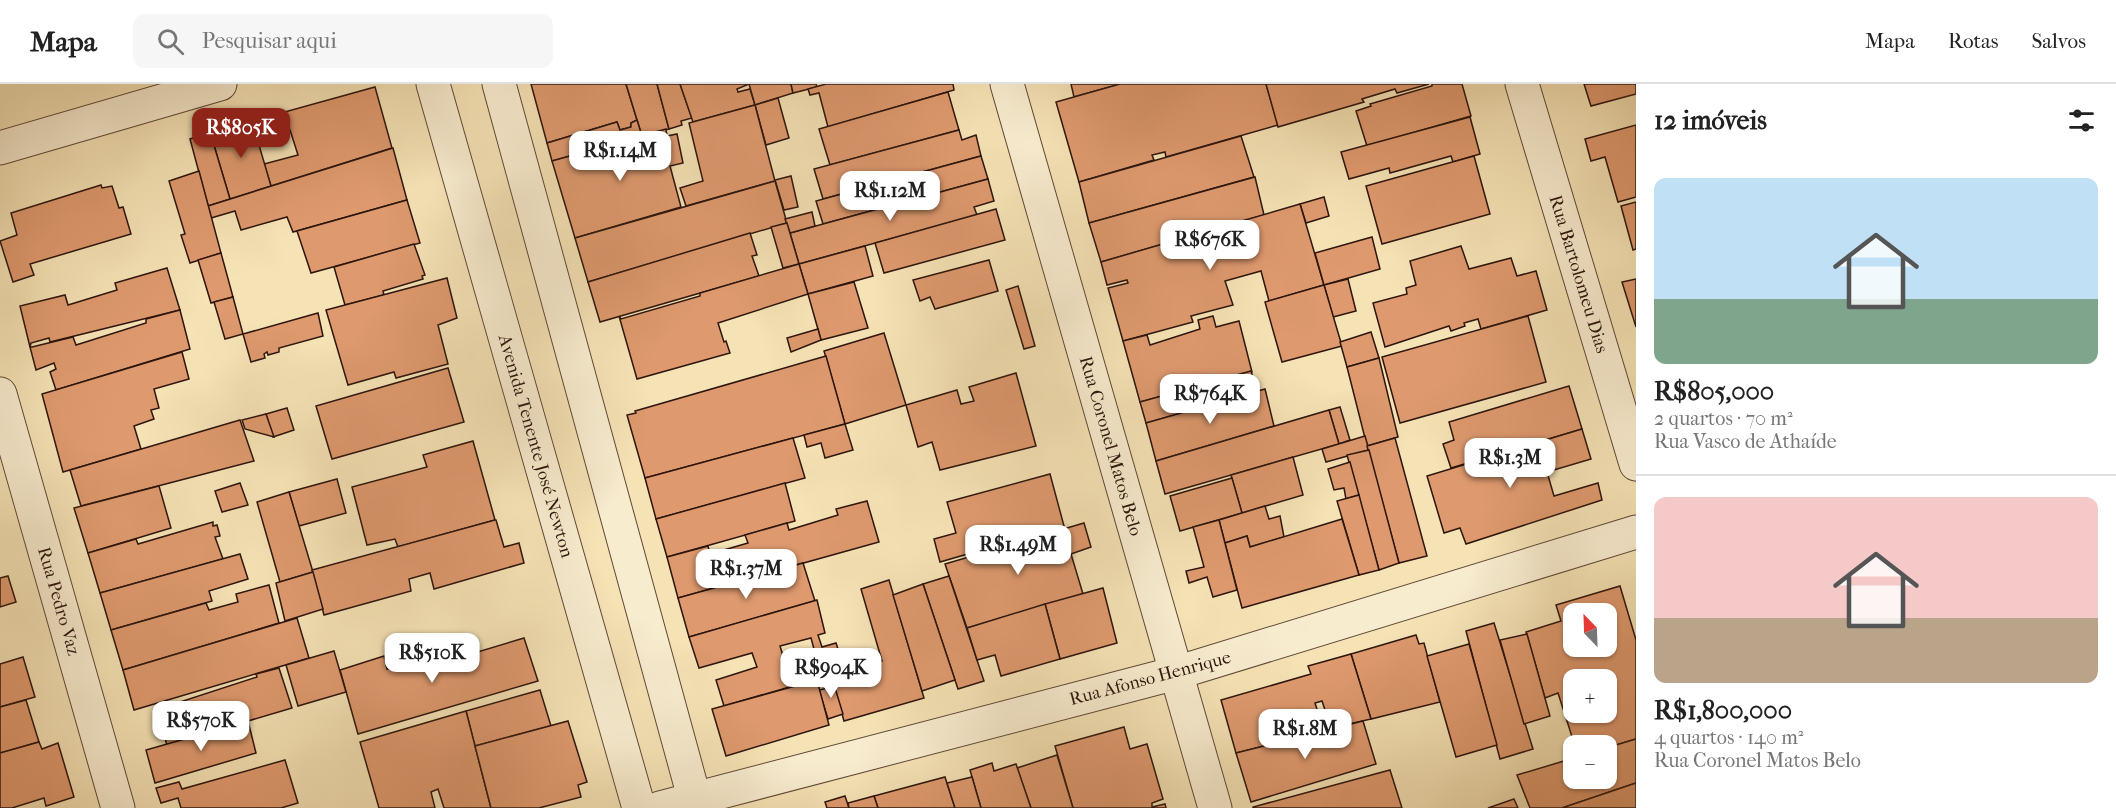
<!DOCTYPE html>
<html lang="pt">
<head>
<meta charset="utf-8">
<style>
	:root { --surface:#fff; --page:#f6f6f6; --text:#222; --muted:#767676; --line:#e0e0e0; --accent:#8f2418 }
	body { margin:0; font-family:"IM FELL French Canon",serif; background:var(--page); color:var(--text); height:100vh; display:flex; flex-direction:column; font-size:22px; white-space:nowrap }
	* { box-sizing:border-box; margin:0 }
	p { font-size:20px; color:var(--muted) }
	.icon { flex:none; width:33px; height:33px; fill:none; stroke:currentColor; stroke-width:2; stroke-linecap:round; stroke-linejoin:round }
	.map { position:relative; flex:1; overflow:hidden }
	.side { display:flex; flex-direction:column; background:var(--surface); width:480px }
	.side>* { flex:none }
	.needle { width:39px; rotate:337deg }
	.tools { position:absolute; left:1563px; top:519px; display:grid; gap:12px }
	.tools a { display:grid; place-items:center; width:54px; height:54px; border-radius:12px; background:var(--surface); box-shadow:0 2px 4px #0004; font-size:30px }
	.price { position:absolute; translate:-50% -51px; padding:0 14px; border-radius:12px; background:#fff; color:#222; font-size:20px; line-height:39px; filter:drop-shadow(0 2px 3px #0008) }
	.price::after { content:''; position:absolute; left:50%; top:36px; width:18px; height:14px; margin-left:-9px; background:inherit; clip-path:polygon(0 0,100% 0,50% 100%) }
	.price.active { background:var(--accent); color:#fff }
	ul { padding:0; list-style:none }
	li { display:grid; align-content:center; gap:12px; height:318px; padding:0 18px }
	li+li { border-top:2px solid var(--line) }
	li span { display:grid; place-items:center; height:186px; border-radius:12px; color:#555 }
	li>.icon { margin-inline-start:auto }
	span .icon { width:108px; height:108px; fill:#fffc; stroke-width:1 }
	li b { font-size:26px }
	h2 { display:flex; justify-content:space-between; align-items:center; height:72px; padding:0 18px; font-size:26px }
	header { display:flex; align-items:center; gap:36px; box-sizing:border-box; height:84px; padding:0 30px; background:var(--surface); border-bottom:2px solid var(--line) }
	header strong { font-size:28px }
	nav { display:flex; gap:33px; margin-inline-start:auto; font-size:21px }
	.search { width:420px; height:54px; background:var(--page); display:flex; align-items:center; gap:15px; box-sizing:border-box; padding:0 21px; border-radius:12px; color:var(--muted); font-size:22px }
	main { display:flex; flex:1; min-height:0 }
	.map>svg:first-child { display:block }
	.building { fill:#de996e; stroke:#2d150c; stroke-width:1.5; fill-rule:evenodd }
	.lines { fill:none; stroke-linecap:round; stroke-linejoin:round }
	.minor-casing { stroke:#5f4836; stroke-width:35 }
	.minor { stroke:#f8eccf; stroke-width:33 }
	.labels { text-anchor:middle; stroke-width:4.5; stroke-linejoin:round; paint-order:stroke }
	.street-label { font-size:18px; fill:#2d150c; stroke:#f8eccf }
</style>
</head>
<body>
<header>
<strong>Mapa</strong>
<div class="search"><svg class="icon" aria-label="search" viewBox="0 0 24 24"><circle cx="10" cy="10" r="6"/><path d="M15 15l6 6"/></svg>Pesquisar aqui</div>
<nav><a>Mapa</a><a>Rotas</a><a>Salvos</a></nav>
</header>
<main>
<div class="map">
<svg width="1636" height="724" viewBox="0 0 1636 724">
	<rect width="100%" height="100%" fill="#f5e2b5"/>
	<filter id="stains"><feTurbulence type="fractalNoise" baseFrequency=".00333" numOctaves="4"/><feColorMatrix values="0 0 0 0 .2 0 0 0 0 .09 0 0 0 0 .02 0 0 0 .5 -.17"/></filter>
	<radialGradient id="worn" r=".72"><stop offset=".6" stop-color="#630" stop-opacity="0"/><stop offset="1" stop-color="#630" stop-opacity=".3"/></radialGradient>
	<g class="building">
		<polygon points="531,0 626,0 637,36 631,39 631,43 620,46 617,38 547,59"/>
		<polygon points="626,0 657,0 669,45 642,52"/>
		<polygon points="657,0 680,0 692,34 681,37 682,41 669,45"/>
		<polygon points="680,0 749,0 737,5 738,8 750,5 755,21 693,38"/>
		<polygon points="749,0 791,0 793,9 755,21"/>
		<polygon points="791,0 816,0 817,3 793,9"/>
		<polygon points="826,0 953,0 954,6 828,43 819,9 810,11 808,5"/>
		<polygon points="1071,0 1120,0 1074,13"/>
		<polygon points="1120,0 1266,0 1278,41 1166,73 1165,68 1152,71 1154,76 1079,98 1056,18"/>
		<polygon points="1266,0 1429,0 1397,9 1395,5 1362,15 1364,18 1278,43"/>
		<polygon points="1432,0 1462,0 1471,32 1367,62 1356,27 1371,22 1370,20 1432,2"/>
		<polygon points="1584,0 1636,0 1636,10 1591,22"/>
		<polygon points="375,3 392,64 271,102 264,80 298,71 290,46 257,56 252,37"/>
		<polygon points="948,8 959,46 830,81 819,45"/>
		<polygon points="778,14 789,54 766,61 755,21"/>
		<polygon points="755,21 775,97 686,122 680,104 703,97 689,39"/>
		<polygon points="1470,33 1480,70 1453,78 1451,72 1390,89 1389,84 1349,95 1341,68"/>
		<polygon points="637,36 642,52 552,77 547,59 617,38 620,46 631,43 631,39"/>
		<polygon points="252,37 271,102 230,115 210,48"/>
		<polygon points="1636,41 1636,113 1618,118 1605,73 1591,77 1585,55"/>
		<polygon points="666,45 667,52 677,50 683,79 670,82 681,123 575,154 552,77"/>
		<polygon points="959,46 962,56 976,51 981,72 823,115 814,85"/>
		<polygon points="210,48 230,115 208,122 190,55"/>
		<polygon points="1241,52 1254,93 1089,139 1079,98"/>
		<polygon points="393,64 407,116 293,148 287,133 241,146 235,127 211,134 208,122"/>
		<polygon points="981,72 988,95 823,140 816,117"/>
		<polygon points="1474,72 1490,130 1382,160 1366,102"/>
		<polygon points="199,87 221,169 190,179 181,151 185,150 169,97"/>
		<polygon points="791,92 798,123 784,126 775,96"/>
		<polygon points="1255,93 1264,131 1101,178 1089,139"/>
		<polygon points="988,95 994,117 974,123 977,131 799,180 790,149"/>
		<polygon points="775,97 787,139 588,198 575,154"/>
		<polygon points="101,101 102,104 112,102 119,124 123,123 131,150 30,180 34,191 13,198 0,157 17,151 11,129"/>
		<polygon points="1324,113 1329,132 1306,139 1300,120"/>
		<polygon points="407,116 420,159 311,189 297,147"/>
		<polygon points="1636,118 1636,165 1633,166 1621,122"/>
		<polygon points="1300,120 1324,201 1269,217 1261,187 1225,197 1233,221 1191,232 1193,238 1123,257 1108,204 1128,199 1127,196 1107,201 1101,178"/>
		<polygon points="996,125 1005,156 884,189 875,159"/>
		<polygon points="812,128 815,142 790,149 785,135"/>
		<polygon points="787,139 799,180 783,184 771,143"/>
		<polygon points="750,149 757,171 752,172 759,192 600,238 588,198"/>
		<polygon points="1372,153 1380,185 1324,201 1315,169"/>
		<polygon points="414,160 425,191 422,192 423,195 383,207 384,211 345,221 334,183"/>
		<polygon points="865,162 873,192 808,210 799,180"/>
		<polygon points="1461,162 1469,185 1511,174 1517,192 1536,187 1547,226 1481,245 1478,235 1464,239 1465,242 1451,247 1449,242 1385,263 1373,219 1407,210 1406,204 1416,201 1410,177"/>
		<polygon points="221,169 233,213 211,219 198,176"/>
		<polygon points="989,176 998,207 935,225 930,213 920,217 913,196"/>
		<polygon points="799,180 808,210 718,239 724,258 726,257 730,269 637,295 619,232 621,235 700,212 700,209"/>
		<polygon points="167,184 180,226 50,258 49,254 31,259 30,263 20,222 65,211 68,221 117,206 115,199"/>
		<polygon points="447,194 457,234 438,241 448,280 396,294 394,288 348,301 326,226"/>
		<polygon points="1348,195 1356,227 1333,233 1324,201"/>
		<polygon points="1636,195 1636,243 1622,198"/>
		<polygon points="854,198 868,244 821,256 808,210"/>
		<polygon points="1324,201 1342,262 1282,278 1265,218"/>
		<polygon points="1018,202 1035,262 1024,265 1006,206"/>
		<polygon points="233,213 243,250 225,255 214,218"/>
		<polygon points="180,226 190,265 56,306 50,288 56,285 54,279 36,286 30,263 32,263 73,253 76,261 146,239 146,235"/>
		<polygon points="318,229 323,252 279,264 279,268 268,271 267,268 264,270 265,274 251,278 243,250"/>
		<polygon points="1213,232 1216,243 1239,237 1252,288 1140,318 1123,257 1147,251 1150,261 1200,245 1198,236"/>
		<polygon points="1528,232 1546,298 1400,339 1382,273"/>
		<polygon points="818,245 821,256 791,268 787,254"/>
		<polygon points="1371,248 1379,274 1347,283 1340,258"/>
		<polygon points="884,249 906,321 845,340 824,267"/>
		<polygon points="182,268 189,295 154,305 159,324 151,326 154,335 134,342 141,365 63,388 42,310"/>
		<polygon points="826,272 845,340 645,394 627,331 636,329 635,327"/>
		<polygon points="1379,274 1398,353 1367,362 1347,283"/>
		<polygon points="448,284 464,338 332,375 316,322"/>
		<polygon points="1251,287 1257,308 1146,339 1140,318"/>
		<polygon points="1016,289 1036,362 940,386 932,358 918,363 906,321 957,306 961,320 974,317 969,303"/>
		<polygon points="1569,302 1582,345 1451,384 1443,360 1454,356 1449,338"/>
		<polygon points="1265,305 1274,342 1156,377 1146,339"/>
		<polygon points="1340,323 1350,356 1339,360 1329,326"/>
		<polygon points="287,324 294,346 273,353 266,330"/>
		<polygon points="1329,326 1339,360 1165,410 1156,377"/>
		<polygon points="266,330 274,353 245,345 242,336"/>
		<polygon points="240,336 254,377 81,422 70,386"/>
		<polygon points="845,340 853,366 825,374 821,359 807,363 804,351"/>
		<polygon points="1582,345 1591,375 1547,388 1554,412 1598,399 1602,416 1466,460 1460,444 1444,449 1427,392"/>
		<polygon points="1365,352 1369,366 1326,378 1322,365"/>
		<polygon points="793,354 805,394 656,435 645,394"/>
		<polygon points="1395,354 1427,472 1399,479 1367,362"/>
		<polygon points="473,357 495,436 398,463 395,455 367,461 352,403 427,383 423,371"/>
		<polygon points="1369,366 1399,479 1379,486 1347,371"/>
		<polygon points="1293,373 1303,411 1242,429 1231,391"/>
		<polygon points="1350,378 1359,411 1346,415 1344,404 1334,406 1328,385"/>
		<polygon points="1050,390 1064,442 940,478 934,455 956,449 947,418"/>
		<polygon points="1232,394 1242,429 1180,447 1170,412"/>
		<polygon points="337,395 346,429 299,442 289,408"/>
		<polygon points="240,399 248,421 222,428 215,407"/>
		<polygon points="785,399 795,437 667,473 656,435"/>
		<polygon points="159,402 171,444 88,469 74,424"/>
		<polygon points="289,408 313,488 280,498 257,418"/>
		<polygon points="1359,411 1379,486 1359,491 1337,417"/>
		<polygon points="867,417 879,458 678,514 667,473 708,462 710,470 748,459 745,451 787,439 789,446 838,431 836,425"/>
		<polygon points="1265,422 1269,435 1280,432 1284,453 1250,463 1247,452 1225,459 1219,436"/>
		<polygon points="1342,435 1359,491 1242,524 1225,459 1247,452 1250,463"/>
		<polygon points="495,436 496,436 504,463 519,459 524,479 434,505 430,489 409,495 411,507 324,531 312,486"/>
		<polygon points="1219,436 1237,506 1213,513 1207,493 1189,499 1186,487 1204,483 1193,443"/>
		<polygon points="213,438 213,442 217,441 220,452 215,453 223,475 100,509 88,469 136,455 138,460"/>
		<polygon points="1084,439 1091,463 1071,470 1083,510 967,544 945,480"/>
		<polygon points="240,470 248,495 209,507 212,517 111,546 100,509"/>
		<polygon points="803,479 815,517 689,553 678,514"/>
		<polygon points="313,488 323,525 285,537 276,499"/>
		<polygon points="8,492 16,518 0,523 0,494"/>
		<polygon points="949,492 984,597 958,605 923,500"/>
		<polygon points="889,496 924,614 844,637 831,591 882,577 861,505"/>
		<polygon points="923,500 955,596 922,607 893,511"/>
		<polygon points="269,501 279,539 123,586 111,546 206,519 209,526 238,518 236,510"/>
		<path d="M1620,502L1636,556V655L1606,664V662H1575L1558,609L1545,614L1526,548L1561,537L1556,521ZM1574,530H1606V562H1574ZM1574,596H1606V628H1574Z"/>
		<polygon points="1103,504 1117,559 1060,575 1045,520"/>
		<path d="M817,516L825,549L818,551L822,563L836,559L842,577L852,574L855,584L724,622L716,596L757,583L752,569L699,584L689,553ZM811,554L814,565L784,575L780,562Z"/>
		<polygon points="1045,520 1060,575 1001,592 995,571 977,576 967,544"/>
		<polygon points="297,534 309,574 134,626 123,586"/>
		<polygon points="1494,539 1533,665 1500,675 1466,547"/>
		<polygon points="1527,550 1550,632 1524,640 1500,556"/>
		<polygon points="1416,551 1419,560 1424,559 1440,618 1371,635 1351,570"/>
		<polygon points="524,554 538,597 358,650 340,586 384,572 387,585 429,573 431,582"/>
		<polygon points="1469,560 1497,661 1456,673 1427,572"/>
		<polygon points="334,567 346,608 298,622 286,581"/>
		<polygon points="1351,570 1371,635 1336,643 1334,634 1328,635 1322,617 1315,619 1324,647 1236,669 1221,616 1311,590 1308,582"/>
		<polygon points="23,573 35,613 0,623 0,580"/>
		<polygon points="279,584 292,624 167,661 157,628 180,621 180,618 257,593 256,590"/>
		<polygon points="831,591 843,630 828,635 819,606 828,604 824,593"/>
		<polygon points="817,596 829,641 726,672 712,625"/>
		<polygon points="540,606 551,642 475,662 466,627"/>
		<polygon points="26,616 39,658 0,669 0,623"/>
		<polygon points="466,627 491,724 444,724 438,705 431,708 435,724 379,724 360,658"/>
		<polygon points="248,637 256,669 155,699 146,666"/>
		<polygon points="568,637 587,698 578,701 581,713 539,724 491,724 475,662"/>
		<polygon points="1363,637 1376,680 1251,718 1236,669"/>
		<polygon points="1124,643 1130,665 1147,660 1163,715 1152,719 1152,723 1165,720 1166,724 1073,724 1055,662"/>
		<polygon points="1636,655 1636,699 1562,724 1530,724 1517,691 1574,674 1574,694 1606,694 1606,664"/>
		<polygon points="39,658 42,665 58,659 74,713 46,722 44,714 12,724 0,724 0,669"/>
		<polygon points="1057,671 1073,724 1031,724 1017,684"/>
		<polygon points="285,676 298,719 281,724 181,724 178,714 161,719 156,704 179,698 182,705"/>
		<polygon points="992,679 994,687 1016,680 1031,724 981,724 970,686"/>
		<polygon points="1390,686 1402,724 1253,724 1253,723"/>
		<polygon points="945,693 955,724 878,724 874,712"/>
		<polygon points="972,693 981,724 955,724 947,699"/>
		<polygon points="1636,699 1636,724 1562,724"/>
		<polygon points="845,712 849,724 827,724 825,718"/>
		<polygon points="874,712 878,724 849,724 848,719"/>
		<polygon points="1514,715 1518,724 1488,724"/>
	</g>
	<g class="lines">
		<g class="minor-casing">
			<g id="minor">
				<polyline points="433,0 639,724"/>
				<polyline points="499,0 697,724"/>
				<polyline points="1007,0 1215,724"/>
				<polyline points="1522,0 1636,380"/>
				<polyline points="0,64 220,0"/>
				<polyline points="0,310 118,724"/>
				<polyline points="660,724 1176,589 1636,448"/>
			</g>
		</g>
		<use href="#minor" class="minor"/>
	</g>
	<g class="labels">
		<g class="street-label">
			<text transform="translate(1579 190) rotate(73)" y="6">Rua Bartolomeu Dias</text>
			<text transform="translate(536 362) rotate(74)" y="6">Avenida Tenente José Newton</text>
			<text transform="translate(1111 362) rotate(74)" y="6">Rua Coronel Matos Belo</text>
			<text transform="translate(59 517) rotate(74)" y="6">Rua Pedro Vaz</text>
			<text transform="translate(1150 594) rotate(-15)" y="6">Rua Afonso Henrique</text>
		</g>
	</g>
	<rect width="100%" height="100%" filter="url(#stains)"/>
	<rect width="100%" height="100%" fill="url(#worn)"/>
</svg>
<div class="tools">
<a><svg class="needle" viewBox="-14 -14 28 28"><path d="M0-13l5 13h-10z" fill="#e53935"/><path d="M0 13l5-13h-10z" fill="#767676"/></svg></a>
<a>+</a>
<a>−</a>
</div>
<b class="price active" style="left:241px;top:75px">R$805K</b>
<b class="price" style="left:620px;top:98px">R$1.14M</b>
<b class="price" style="left:890px;top:138px">R$1.12M</b>
<b class="price" style="left:1210px;top:187px">R$676K</b>
<b class="price" style="left:1210px;top:341px">R$764K</b>
<b class="price" style="left:1510px;top:405px">R$1.3M</b>
<b class="price" style="left:1018px;top:492px">R$1.49M</b>
<b class="price" style="left:746px;top:516px">R$1.37M</b>
<b class="price" style="left:432px;top:600px">R$510K</b>
<b class="price" style="left:831px;top:615px">R$904K</b>
<b class="price" style="left:201px;top:668px">R$570K</b>
<b class="price" style="left:1305px;top:676px">R$1.8M</b>
</div>
<section class="side">
<h2>12 imóveis<svg class="icon" aria-label="filters" viewBox="0 0 24 24"><path d="M4 7h16M4 17h16"/><circle cx="9" cy="7" r="2"/><circle cx="15" cy="17" r="2"/></svg></h2>
<ul>
<li><span style="background:linear-gradient(#bfe0f5 65%,#7fa58c 0)"><svg class="icon" aria-label="home" viewBox="0 0 24 24"><path d="M3 11l9-7 9 7M6 9v11h12V9"/></svg></span><div><b>R$805,000</b><p>2 quartos · 70 m²</p><p>Rua Vasco de Athaíde</p></div></li>
<li><span style="background:linear-gradient(#f6c9c9 65%,#b9a48a 0)"><svg class="icon" aria-label="home" viewBox="0 0 24 24"><path d="M3 11l9-7 9 7M6 9v11h12V9"/></svg></span><div><b>R$1,800,000</b><p>4 quartos · 140 m²</p><p>Rua Coronel Matos Belo</p></div></li>
</ul>
</section>
</main>
</body>
</html>
